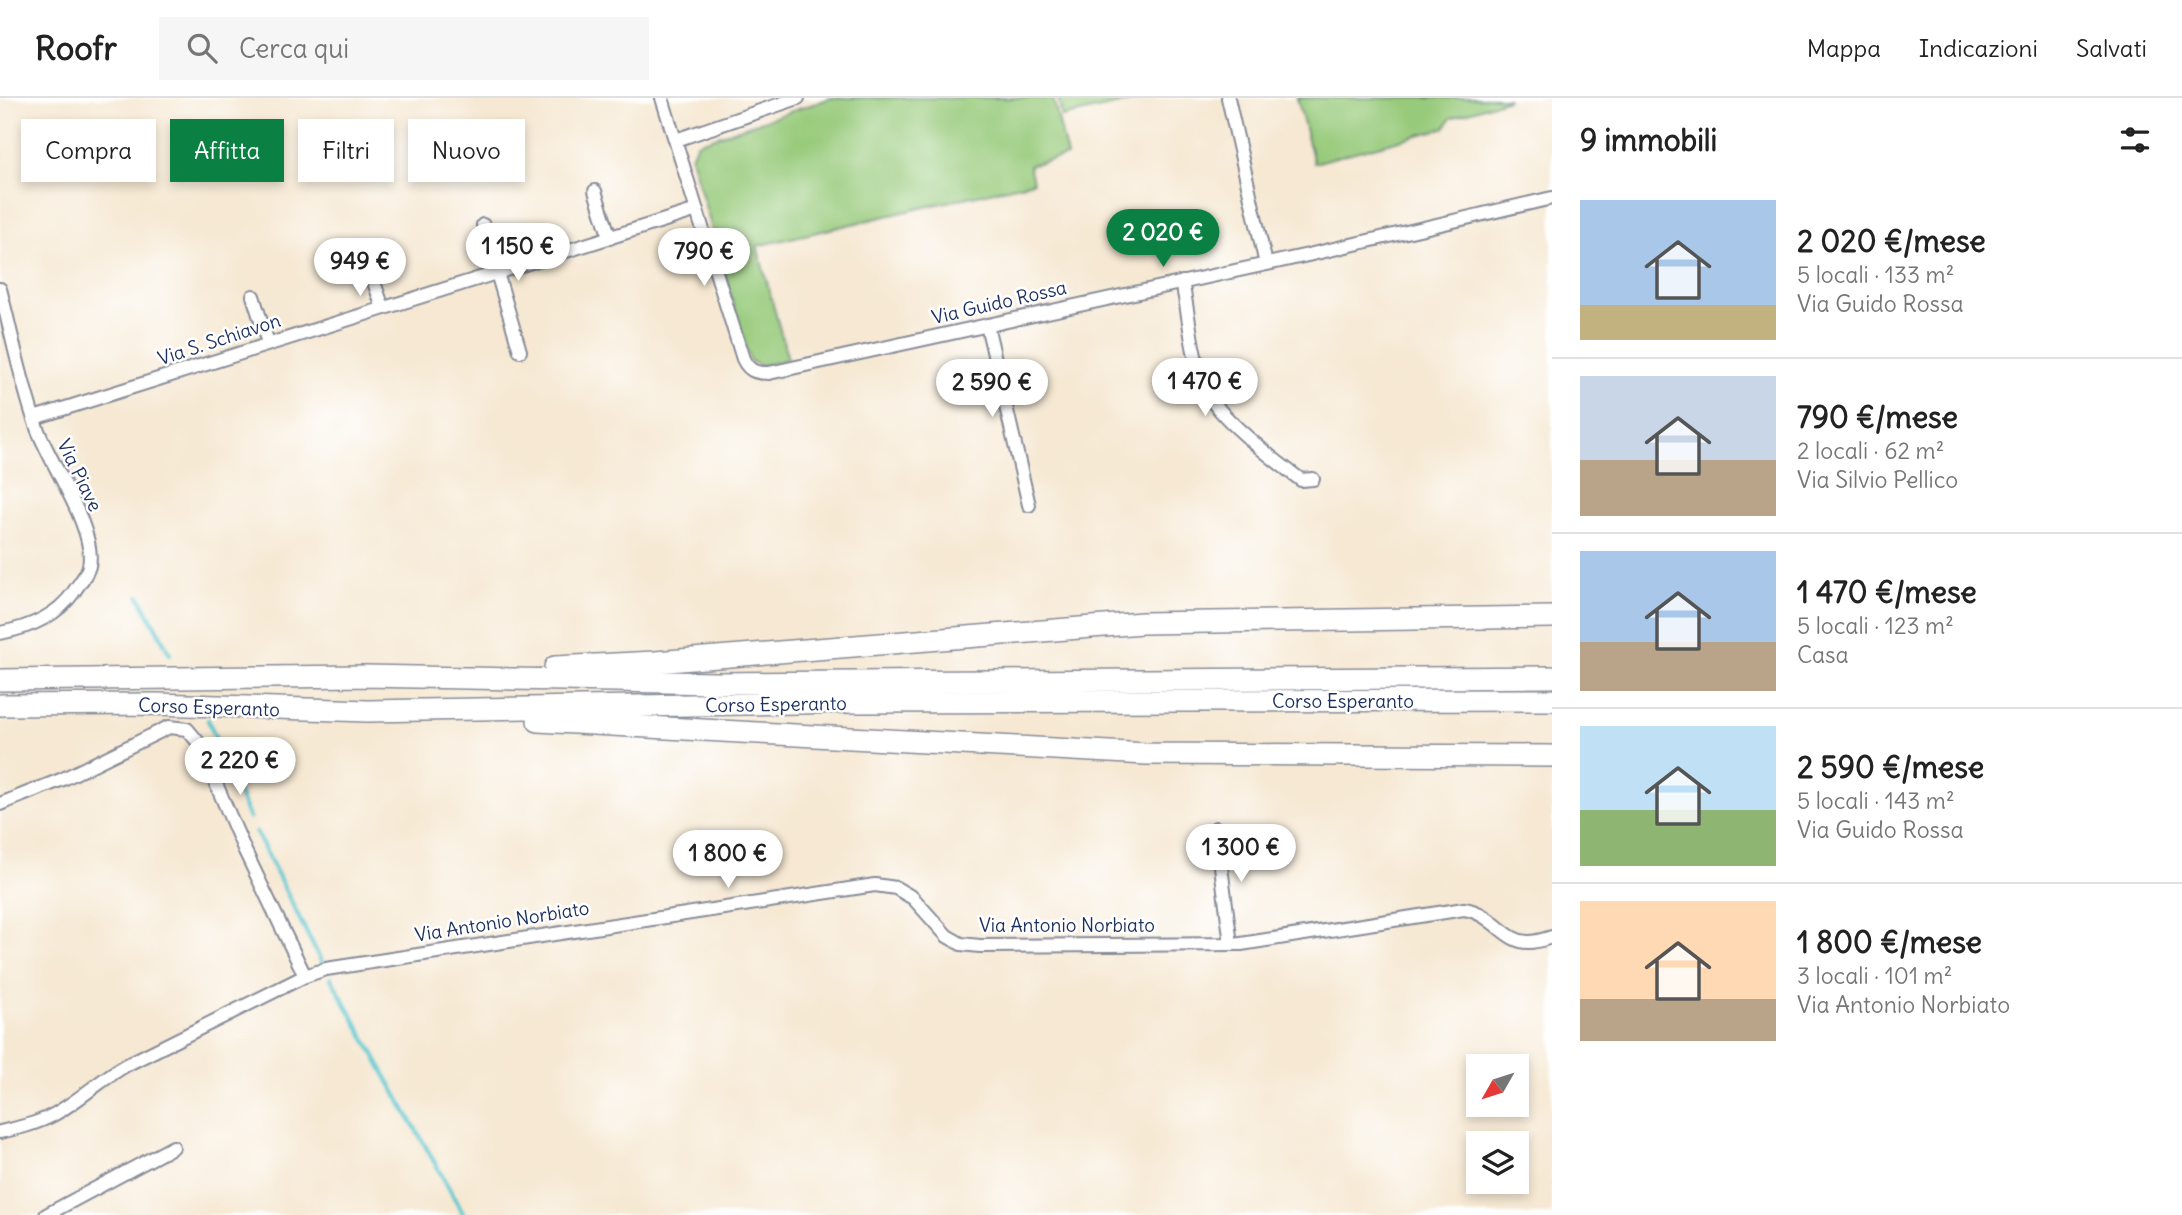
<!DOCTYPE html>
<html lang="it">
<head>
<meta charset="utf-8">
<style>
	:root { --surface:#fff; --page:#f6f6f6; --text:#222; --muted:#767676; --line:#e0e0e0; --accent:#0b8043 }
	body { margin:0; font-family:Delius,sans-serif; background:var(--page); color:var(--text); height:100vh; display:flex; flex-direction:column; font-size:26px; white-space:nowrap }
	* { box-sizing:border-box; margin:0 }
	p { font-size:23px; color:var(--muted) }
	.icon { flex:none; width:38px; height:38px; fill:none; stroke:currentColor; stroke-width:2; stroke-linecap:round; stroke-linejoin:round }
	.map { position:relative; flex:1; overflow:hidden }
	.panel { display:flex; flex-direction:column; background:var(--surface); width:630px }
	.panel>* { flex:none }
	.guide { position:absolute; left:21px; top:21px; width:665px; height:63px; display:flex; gap:14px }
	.needle { width:46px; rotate:231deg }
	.controls { position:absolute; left:1466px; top:956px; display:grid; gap:14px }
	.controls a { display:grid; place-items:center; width:63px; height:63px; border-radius:0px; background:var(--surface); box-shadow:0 4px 10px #0003; font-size:35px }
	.price { position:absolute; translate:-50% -60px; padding:0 16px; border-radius:24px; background:#fff; color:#222; font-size:23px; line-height:46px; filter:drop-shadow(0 2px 4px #0008) }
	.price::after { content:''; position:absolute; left:50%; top:42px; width:21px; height:16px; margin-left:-10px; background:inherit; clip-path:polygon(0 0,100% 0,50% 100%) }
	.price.active { background:var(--accent); color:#fff }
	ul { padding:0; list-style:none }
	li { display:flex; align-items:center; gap:21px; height:175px; padding:0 28px }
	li+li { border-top:2px solid var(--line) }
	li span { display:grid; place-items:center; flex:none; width:196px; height:140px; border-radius:0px; color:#555 }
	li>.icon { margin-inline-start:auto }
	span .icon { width:84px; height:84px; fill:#fffc; stroke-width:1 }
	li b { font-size:30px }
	h2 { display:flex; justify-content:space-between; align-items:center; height:84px; padding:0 28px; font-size:30px }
	.tag { padding:0 24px; border-radius:0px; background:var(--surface); box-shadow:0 4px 10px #0003; font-size:24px; line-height:63px }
	.tag.active { background:var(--accent); color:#fff }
	header { display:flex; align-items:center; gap:42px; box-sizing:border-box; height:98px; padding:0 35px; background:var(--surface); border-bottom:2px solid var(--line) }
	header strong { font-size:33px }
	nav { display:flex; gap:38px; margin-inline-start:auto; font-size:24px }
	.search { width:490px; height:63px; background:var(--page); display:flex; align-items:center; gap:18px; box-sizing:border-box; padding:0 24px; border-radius:0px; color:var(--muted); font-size:26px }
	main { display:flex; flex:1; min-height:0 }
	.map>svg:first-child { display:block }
	.green { fill:#97ca7a; stroke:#597c6c; stroke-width:2 }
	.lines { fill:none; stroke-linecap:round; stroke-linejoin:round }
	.stream { stroke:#58c6cf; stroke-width:4.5 }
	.minor-casing { stroke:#888c98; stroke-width:16 }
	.trunk-casing { stroke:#888c98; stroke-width:24 }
	.minor { stroke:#fff; stroke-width:12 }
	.trunk { stroke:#fff; stroke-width:21 }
	.labels { text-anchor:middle; stroke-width:5; stroke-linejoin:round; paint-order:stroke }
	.street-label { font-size:19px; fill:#1b2f5e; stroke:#fff }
</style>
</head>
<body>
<header>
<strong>Roofr</strong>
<div class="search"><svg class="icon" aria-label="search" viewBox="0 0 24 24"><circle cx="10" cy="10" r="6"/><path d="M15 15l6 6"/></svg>Cerca qui</div>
<nav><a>Mappa</a><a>Indicazioni</a><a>Salvati</a></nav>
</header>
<main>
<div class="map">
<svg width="1552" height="1117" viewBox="0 0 1552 1117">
	<rect width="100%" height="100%" fill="#fff"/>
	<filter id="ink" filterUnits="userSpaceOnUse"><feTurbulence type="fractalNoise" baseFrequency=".0143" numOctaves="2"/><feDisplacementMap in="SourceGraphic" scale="14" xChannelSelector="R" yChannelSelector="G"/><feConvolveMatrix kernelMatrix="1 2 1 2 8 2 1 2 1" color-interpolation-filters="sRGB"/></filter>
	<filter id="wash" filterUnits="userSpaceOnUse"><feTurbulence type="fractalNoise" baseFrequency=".00686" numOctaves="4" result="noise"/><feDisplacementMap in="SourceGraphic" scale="28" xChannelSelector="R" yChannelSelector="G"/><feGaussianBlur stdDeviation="1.57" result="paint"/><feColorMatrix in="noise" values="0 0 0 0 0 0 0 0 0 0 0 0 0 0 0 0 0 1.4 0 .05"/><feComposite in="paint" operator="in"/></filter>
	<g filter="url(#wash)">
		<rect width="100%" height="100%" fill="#f6e8d2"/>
		<g class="green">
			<polygon points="831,0 1053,0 1067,58 1029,67 1033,84 757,148 788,261 761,268 750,263 691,59 697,45"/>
			<polygon points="1058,0 1145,0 1062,19"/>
			<polygon points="1297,0 1508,0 1508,1 1451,20 1445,30 1314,65"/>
		</g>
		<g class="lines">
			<g class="stream">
				<polyline points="139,498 170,556"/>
				<polyline points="208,622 249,720"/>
				<polyline points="256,734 323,867"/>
				<polyline points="331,880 464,1117"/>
			</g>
		</g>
	</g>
	<g filter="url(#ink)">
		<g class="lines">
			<g class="minor-casing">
				<g id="minor">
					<path d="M662,0L743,261C749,273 755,275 769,275L1308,157L1552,100"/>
					<polyline points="1228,0 1266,166"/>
					<polyline points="676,42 798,0"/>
					<polyline points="595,93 610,140"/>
					<polyline points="483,127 520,253"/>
					<polyline points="367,164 383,210"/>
					<path d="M1182,184C1190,221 1191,260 1207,294C1218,319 1277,364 1301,382L1313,381"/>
					<path d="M0,191C12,237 21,285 37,330C50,366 97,432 89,468C87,477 78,487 73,495C56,519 27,530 0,535"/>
					<polyline points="253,198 268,245"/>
					<polyline points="987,227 1029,407"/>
					<polyline points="34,320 697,112"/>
					<polyline points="0,706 63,681 169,629 187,631 198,644 245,753 305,878"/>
					<polyline points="1216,730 1231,846"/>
					<path d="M0,1034C18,1030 36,1026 53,1017C79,1003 100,982 126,967L305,878L326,871L875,787L896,790L913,800L947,838L961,846L980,848L1241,846L1464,811C1493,815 1505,845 1529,844C1537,844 1545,841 1552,839"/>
					<polyline points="46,1117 173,1049"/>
				</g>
			</g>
			<g class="trunk-casing">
				<g id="trunk">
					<polyline points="555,569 655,564 1142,525 1552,519"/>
					<polyline points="0,582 365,578 715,585 1552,579"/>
					<polyline points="0,607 157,606 368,613 854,604 1552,602"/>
					<polyline points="538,623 1147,656 1552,658"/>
				</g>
			</g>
			<use href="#minor" class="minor"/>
			<use href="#trunk" class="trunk"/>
		</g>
	</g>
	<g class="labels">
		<g class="street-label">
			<text transform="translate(999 204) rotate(-13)" y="7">Via Guido Rossa</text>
			<text transform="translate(219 241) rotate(-18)" y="7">Via S. Schiavon</text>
			<text transform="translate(80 377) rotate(64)" y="7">Via Piave</text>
			<text x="1343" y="610">Corso Esperanto</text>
			<text transform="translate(776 606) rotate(-1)" y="7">Corso Esperanto</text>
			<text transform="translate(209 609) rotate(2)" y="7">Corso Esperanto</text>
			<text transform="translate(502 823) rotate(-9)" y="7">Via Antonio Norbiato</text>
			<text x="1067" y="834">Via Antonio Norbiato</text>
		</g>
	</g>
</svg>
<div class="controls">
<a><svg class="needle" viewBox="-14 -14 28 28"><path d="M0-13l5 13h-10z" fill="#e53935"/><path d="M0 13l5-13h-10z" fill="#767676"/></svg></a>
<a><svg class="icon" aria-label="layers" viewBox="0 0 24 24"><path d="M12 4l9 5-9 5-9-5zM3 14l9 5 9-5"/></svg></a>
</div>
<b class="price active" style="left:1163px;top:171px">2 020 €</b>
<b class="price" style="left:518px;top:185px">1 150 €</b>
<b class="price" style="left:704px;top:190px">790 €</b>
<b class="price" style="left:360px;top:200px">949 €</b>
<b class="price" style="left:1205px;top:320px">1 470 €</b>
<b class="price" style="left:992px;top:321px">2 590 €</b>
<b class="price" style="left:240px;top:699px">2 220 €</b>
<b class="price" style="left:1241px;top:786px">1 300 €</b>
<b class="price" style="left:728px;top:792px">1 800 €</b>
<div class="guide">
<a class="tag">Compra</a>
<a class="tag active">Affitta</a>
<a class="tag">Filtri</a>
<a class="tag">Nuovo</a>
</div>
</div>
<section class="panel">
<h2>9 immobili<svg class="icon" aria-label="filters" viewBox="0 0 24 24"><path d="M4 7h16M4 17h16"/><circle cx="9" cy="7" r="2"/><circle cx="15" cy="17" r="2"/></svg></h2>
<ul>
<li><span style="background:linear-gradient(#a9c7e8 75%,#c2b280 0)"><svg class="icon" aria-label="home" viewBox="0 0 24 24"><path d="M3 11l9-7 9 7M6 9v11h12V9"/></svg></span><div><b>2 020 €/mese</b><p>5 locali · 133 m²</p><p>Via Guido Rossa</p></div></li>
<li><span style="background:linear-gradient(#c9d6e8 60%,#b9a48a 0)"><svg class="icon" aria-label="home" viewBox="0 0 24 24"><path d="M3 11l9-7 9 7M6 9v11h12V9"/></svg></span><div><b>790 €/mese</b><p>2 locali · 62 m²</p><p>Via Silvio Pellico</p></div></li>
<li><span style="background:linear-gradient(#a9c7e8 65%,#b9a48a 0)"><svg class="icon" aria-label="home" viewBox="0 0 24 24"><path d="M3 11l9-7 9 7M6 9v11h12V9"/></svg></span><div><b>1 470 €/mese</b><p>5 locali · 123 m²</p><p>Casa</p></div></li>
<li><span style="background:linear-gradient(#bfe0f5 60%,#8fb573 0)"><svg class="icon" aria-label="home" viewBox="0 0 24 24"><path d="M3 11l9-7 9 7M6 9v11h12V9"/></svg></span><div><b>2 590 €/mese</b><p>5 locali · 143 m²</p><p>Via Guido Rossa</p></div></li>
<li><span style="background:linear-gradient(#ffd9b3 70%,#b9a48a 0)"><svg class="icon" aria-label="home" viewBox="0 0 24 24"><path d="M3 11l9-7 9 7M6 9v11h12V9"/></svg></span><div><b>1 800 €/mese</b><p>3 locali · 101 m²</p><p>Via Antonio Norbiato</p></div></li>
</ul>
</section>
</main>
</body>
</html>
